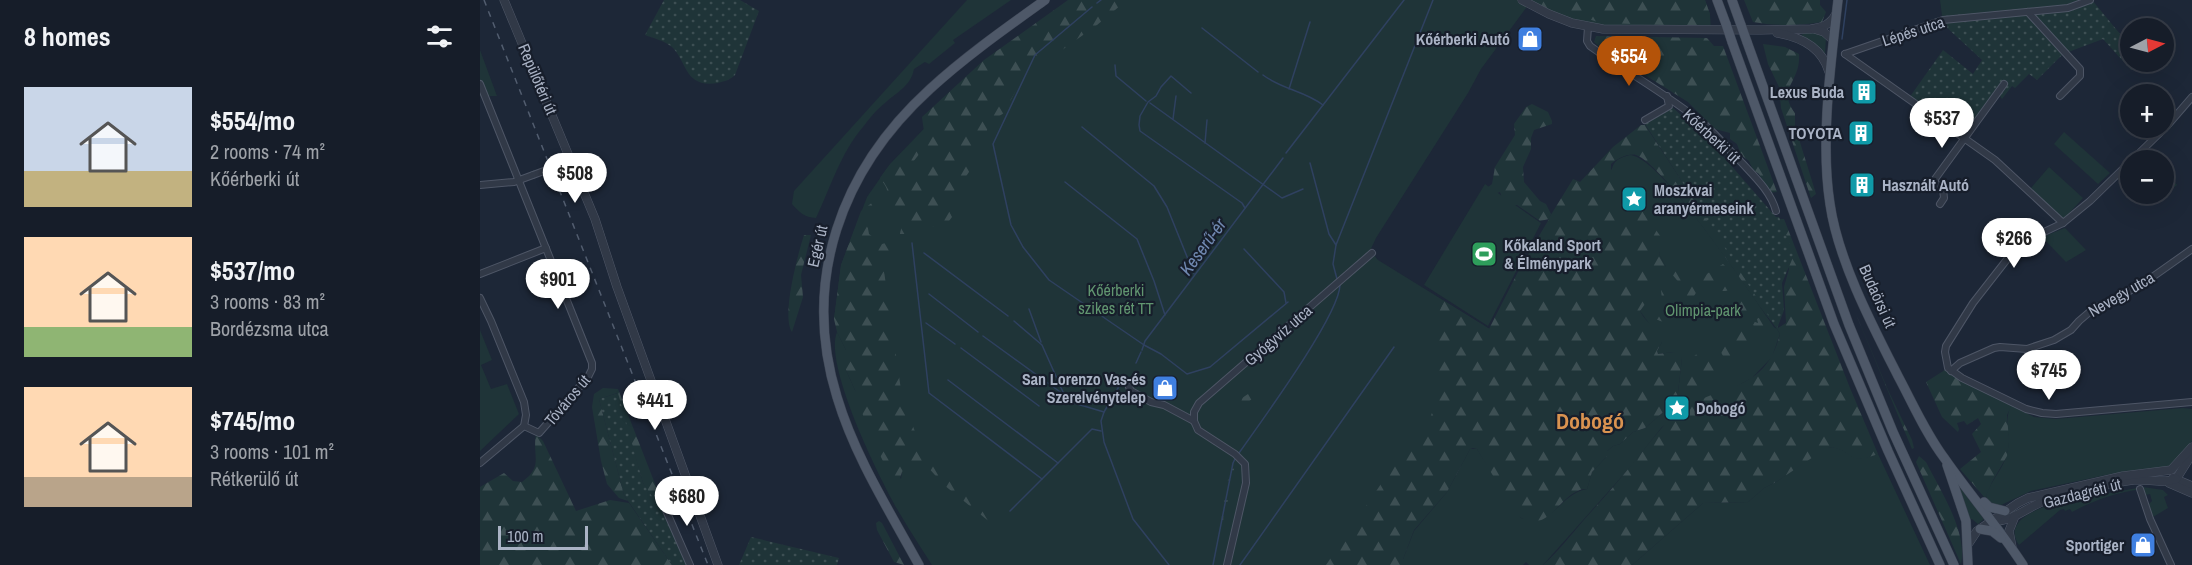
<!DOCTYPE html>
<html lang="en">
<head>
<meta charset="utf-8">
<style>
	:root { --surface:#161d29; --page:#1f2631; --text:#f1f3f6; --muted:#9ea2a8; --line:#353b46; --accent:#b45309 }
	body { margin:0; font-family:"Archivo Narrow",sans-serif; background:var(--page); color:var(--text); height:100vh; display:flex; flex-direction:column; font-size:22px; white-space:nowrap }
	* { box-sizing:border-box; margin:0 }
	p { font-size:20px; color:var(--muted) }
	.icon { flex:none; width:33px; height:33px; fill:none; stroke:currentColor; stroke-width:2; stroke-linecap:round; stroke-linejoin:round }
	.map { position:relative; flex:1; overflow:hidden }
	.drawer { display:flex; flex-direction:column; background:var(--surface); width:480px }
	.drawer>* { flex:none }
	.needle { width:39px; rotate:84deg }
	.buttons { position:absolute; left:1640px; top:18px; display:grid; gap:12px }
	.buttons a { display:grid; place-items:center; width:54px; height:54px; border-radius:50%; background:var(--surface); box-shadow:0 6px 24px #0002,0 0 0 2px var(--line); font-size:30px }
	.scale { position:absolute; left:18px; bottom:15px; width:90px; box-sizing:border-box; padding-left:6px; border:3px solid #aab3c5; border-top:0; font-size:16px; line-height:21px; white-space:nowrap; color:#aab3c5; -webkit-text-stroke:4px #171e2b; paint-order:stroke }
	.price { position:absolute; translate:-50% -51px; padding:0 14px; border-radius:21px; background:#fff; color:#222; font-size:20px; line-height:39px; filter:drop-shadow(0 2px 3px #0008) }
	.price::after { content:''; position:absolute; left:50%; top:36px; width:18px; height:14px; margin-left:-9px; background:inherit; clip-path:polygon(0 0,100% 0,50% 100%) }
	.price.current { background:var(--accent); color:#fff }
	ul { padding:0; list-style:none }
	li { display:flex; align-items:center; gap:18px; height:150px; padding:0 24px }
	li span { display:grid; place-items:center; flex:none; width:168px; height:120px; border-radius:0px; color:#555 }
	li>.icon { margin-inline-start:auto }
	span .icon { width:72px; height:72px; fill:#fffc; stroke-width:1 }
	li b { font-size:26px }
	h2 { display:flex; justify-content:space-between; align-items:center; height:72px; padding:0 24px; font-size:26px }
	main { display:flex; flex:1; min-height:0 }
	.map>svg:first-child { display:block }
	.green { fill:#1f3438 }
	.forest { fill:url(#forest-firs) }
	.wetland { fill:url(#wetland-marsh) }
	.garden { fill:url(#garden-dots) }
	.lines { fill:none; stroke-linecap:round; stroke-linejoin:round }
	.stream { stroke:#2f4160; stroke-width:1.5 }
	.minor-casing { stroke:#4e5666; stroke-width:8 }
	.tertiary-casing { stroke:#4e5666; stroke-width:9 }
	.primary-casing { stroke:#3a4251; stroke-width:10 }
	.minor { stroke:#313947; stroke-width:6 }
	.tertiary { stroke:#313947; stroke-width:8 }
	.primary { stroke:#4e5868; stroke-width:9 }
	.rail { stroke:#525d6f; stroke-width:1.5; stroke-dasharray:6 6; stroke-linecap:butt }
	.minor-bridge-casing { stroke:#4e5666; stroke-width:8; stroke-linecap:butt }
	.primary-bridge-casing { stroke:#3a4251; stroke-width:10; stroke-linecap:butt }
	.minor-bridge { stroke:#313947; stroke-width:6 }
	.primary-bridge { stroke:#4e5868; stroke-width:9 }
	.labels { text-anchor:middle; stroke-width:4.5; stroke-linejoin:round; paint-order:stroke }
	.street-label { font-size:16px; fill:#aab3c5; stroke:#171e2b }
	.poi-label { font-size:16px; font-weight:bold; fill:#aab3c5; stroke:#171e2b; text-anchor:end }
	.park-label { font-size:16px; fill:#619670; stroke:#171e2b }
	.water-label { font-size:18px; font-style:italic; fill:#7088b0; stroke:#171e2b }
	.district-label { font-size:22px; font-weight:bold; fill:#da9350; stroke:#171e2b }
</style>
</head>
<body>
<main>
<section class="drawer">
<h2>8 homes<svg class="icon" aria-label="filters" viewBox="0 0 24 24"><path d="M4 7h16M4 17h16"/><circle cx="9" cy="7" r="2"/><circle cx="15" cy="17" r="2"/></svg></h2>
<ul>
<li><span style="background:linear-gradient(#c9d6e8 70%,#c2b280 0)"><svg class="icon" aria-label="home" viewBox="0 0 24 24"><path d="M3 11l9-7 9 7M6 9v11h12V9"/></svg></span><div><b>$554/mo</b><p>2 rooms · 74 m²</p><p>Kőérberki út</p></div></li>
<li><span style="background:linear-gradient(#ffd9b3 75%,#8fb573 0)"><svg class="icon" aria-label="home" viewBox="0 0 24 24"><path d="M3 11l9-7 9 7M6 9v11h12V9"/></svg></span><div><b>$537/mo</b><p>3 rooms · 83 m²</p><p>Bordézsma utca</p></div></li>
<li><span style="background:linear-gradient(#ffd9b3 75%,#b9a48a 0)"><svg class="icon" aria-label="home" viewBox="0 0 24 24"><path d="M3 11l9-7 9 7M6 9v11h12V9"/></svg></span><div><b>$745/mo</b><p>3 rooms · 101 m²</p><p>Rétkerülő út</p></div></li>
</ul>
</section>
<div class="map">
<svg width="1712" height="565" viewBox="0 0 1712 565">
	<defs>
		<pattern id="forest-firs" width="22" height="20" patternUnits="userSpaceOnUse" patternTransform="scale(1.5)"><rect width="22" height="20" fill="#1f3438"/><path d="M5 1l3.5 6h-7zM16 11l3.5 6h-7z" fill="#3d4f53"/></pattern>
		<pattern id="wetland-marsh" width="20" height="14" patternUnits="userSpaceOnUse" patternTransform="scale(1.5)"><rect width="20" height="14" fill="#1f3438"/><path d="M1 5h8M5 5V1M11 12h8M15 12V8" fill="none" stroke="#3d4f53"/></pattern>
		<pattern id="garden-dots" width="8" height="8" patternUnits="userSpaceOnUse" patternTransform="scale(1.5)"><rect width="8" height="8" fill="#1f3438"/><path d="M2 2h.1M6 6h.1" fill="none" stroke="#3d4f53" stroke-width="1.8" stroke-linecap="round"/></pattern>
	</defs>
	<rect width="100%" height="100%" fill="#1d2737"/>
	<g class="green">
		<path d="M487,0H531L473,40L475,43L449,64L445,62L434,69C431,86 417,92 405,103C397,109 389,119 383,127C361,152 350,189 336,218C324,217 320,213 312,204L314,191Z"/>
		<path d="M605,0H1225L1230,14L1231,30L1108,27L1049,4L1001,69L988,93L896,238L888,255L892,253L898,260L1013,331L854,565H452C441,548 430,531 420,514C401,482 343,365 357,332L366,350V370L375,390L421,479L422,472L417,451L354,319L361,265L387,197L410,164L462,110Z"/>
		<polygon points="1460,0 1600,0 1585,5 1462,16"/>
		<polygon points="1326,32 1339,33 1346,38 1345,54 1336,45 1321,35"/>
		<polygon points="0,50 17,96 0,96"/>
		<polygon points="1584,132 1630,173 1618,184 1574,144"/>
		<path d="M1150,155C1181,156 1273,297 1294,327L1297,329L1300,334L1292,357L1272,378L1182,427L1153,464L1063,565H1049L1046,562L1043,565H923V559L934,531L967,492L990,449H997L1041,518C1075,527 1079,494 1107,489L1112,472L1127,456V451L1133,446L1140,444L1153,432L1165,428L1197,400L1202,358L1194,352L1178,354L1177,351L1182,342L1160,311L1186,267L1179,254L1180,250L1131,175C1132,161 1138,158 1150,155Z"/>
		<polygon points="1569,167 1603,198 1583,220 1551,188"/>
		<polygon points="1683,169 1697,185 1684,195 1682,194"/>
		<polygon points="1005,184 1061,223 1008,326 944,285"/>
		<polygon points="1585,228 1606,250 1586,262 1562,237"/>
		<polygon points="0,330 12,360 1,365 11,389 27,384 39,414 0,451"/>
		<path d="M1531,405L1554,417L1576,419L1703,408L1712,409V441L1698,462L1690,468L1662,469L1631,474L1551,491L1517,507L1509,503L1506,496C1511,479 1526,467 1528,448C1530,432 1524,420 1531,405Z"/>
		<path d="M1352,447C1377,452 1365,465 1398,454L1450,565H1152L1223,503L1268,502L1284,488L1296,482L1345,448Z"/>
		<polygon points="1479,486 1504,519 1498,524 1492,519 1489,520"/>
		<path d="M1663,487L1683,490L1688,495L1684,497L1688,508L1673,517L1668,505L1672,501L1670,494L1666,495L1663,489C1637,492 1615,500 1592,512L1590,509L1585,511L1584,509L1580,510L1539,545C1514,510 1601,497 1622,492L1623,494Z"/>
	</g>
	<g class="forest">
		<path d="M588,0H647L617,25L550,73L539,84L524,113L510,122C506,131 505,141 501,150C494,167 481,185 467,198V207L472,217L469,221L458,229L446,223L428,234H420C420,231 422,228 422,224C423,212 408,207 399,206L387,223L389,234L402,244L416,240L420,244L404,271L422,397L440,445L447,456L519,514L522,520L519,525L511,523L464,485L445,464L438,462L427,464L422,472L418,484L413,482L387,428L375,390L366,370V350L357,332L354,319L361,265L381,211L397,199L406,197C410,190 404,184 400,178C410,163 419,154 437,149L439,146L441,151C437,158 431,163 428,170L430,175H436C452,162 444,135 442,117L504,60Z"/>
		<polygon points="1052,0 1225,0 1230,14 1223,25 1220,26 1121,23 1105,18 1091,17 1072,11"/>
		<path d="M1264,0H1340V5L1346,12L1342,22C1319,26 1296,26 1273,22Z"/>
		<polygon points="1116,36 1227,38 1234,46 1243,46 1297,192 1289,193 1279,174 1273,170 1269,161 1261,155 1257,144 1250,139 1250,133 1235,129 1208,102 1120,47 1114,42"/>
		<path d="M1283,44L1305,47L1319,54C1321,83 1296,88 1315,113V126L1336,194L1331,198L1301,108L1299,87L1288,64Z"/>
		<path d="M1052,104L1068,112L1072,121V124L1054,130L1051,138V149L1043,167L1044,182L1060,201L1066,204L1071,214L1069,218L1093,179L1100,182L1133,147L1161,125H1165L1298,328L1306,323L1304,287L1309,269L1299,219H1304L1370,388L1398,454C1365,466 1377,452 1351,447L1345,449L1296,482L1284,488L1268,502L1223,503L1152,565H1063C1078,552 1090,536 1103,521C1120,502 1138,482 1154,462C1169,445 1181,425 1200,411C1240,383 1285,394 1300,334C1296,326 1287,317 1281,308C1261,280 1183,164 1156,155C1148,153 1137,159 1131,164V169L1184,241L1179,254L1186,267V275L1160,311C1166,324 1179,328 1182,342L1177,351L1178,354L1194,352L1200,354L1202,358L1197,400L1165,428L1153,432L1140,444L1133,446L1127,451V456L1112,472L1107,489C1104,489 1101,489 1098,491C1077,499 1065,538 1036,514L997,449L993,448L990,449L967,492L934,530L923,559V565H846L903,481L950,418L960,392L957,375L964,358C950,335 953,325 964,301L1009,329L1039,270L1069,219L1060,221L1037,205L1025,206L1020,192L1008,196L1002,192L1012,184L1015,167L1035,135L1034,124L1046,107Z"/>
		<path d="M324,235H331L321,275L323,297L312,332C301,316 318,254 324,235Z"/>
		<path d="M1188,255C1200,262 1217,277 1217,291L1214,296H1207L1204,294L1201,285L1191,273Z"/>
		<path d="M1243,264C1247,268 1253,274 1254,280C1255,290 1245,293 1237,290C1231,288 1226,285 1219,283L1220,278Z"/>
		<path d="M1189,279L1196,307L1199,335C1196,332 1195,329 1192,326C1184,320 1176,323 1169,312L1171,309L1183,308L1181,290Z"/>
		<path d="M1263,297C1278,312 1272,303 1275,322L1278,323L1277,319L1280,317L1287,325V331L1278,337L1276,330L1271,328L1274,325L1269,326L1252,311V302L1256,298Z"/>
		<polygon points="1373,307 1408,390 1432,440 1434,448 1432,449"/>
		<polygon points="1262,330 1274,336 1275,344 1272,347 1266,347 1262,353 1255,352 1251,359 1244,358 1241,352 1245,346 1245,339 1249,336 1254,337 1255,333"/>
		<path d="M1219,354H1236L1238,363L1229,383L1223,381L1219,372L1215,373V379L1221,384L1222,388L1212,397H1207C1194,383 1209,369 1215,355Z"/>
		<polygon points="1468,368 1533,402 1527,415 1529,441 1527,456 1512,482 1505,498 1480,469 1501,452 1492,434 1501,424 1498,418 1487,425 1484,421 1477,423 1479,429 1478,432 1462,417 1446,382"/>
		<polygon points="776,387 779,388 784,395 784,400 775,397 765,404 761,402 762,398 768,394 769,388"/>
		<polygon points="123,388 138,389 188,517 186,520 163,483 137,393 119,399 144,495 148,501 139,498 127,484 121,461 112,407 114,394"/>
		<path d="M56,434L63,441L96,511L130,500L149,503L192,565H0V487L24,473L33,481L42,482C64,466 52,457 56,434Z"/>
		<path d="M1439,456L1446,462C1460,490 1488,532 1481,564L1436,462Z"/>
		<polygon points="399,521 402,523 424,565 414,562 397,530 396,523"/>
	</g>
	<polygon class="wetland" points="754,458 756,459 744,520 741,520 751,463"/>
	<g class="garden">
		<path d="M184,0H260L279,11L255,75C250,80 245,81 238,83C204,88 208,63 192,47C185,41 173,38 165,35Z"/>
		<polygon points="1600,0 1612,0 1650,46 1650,62 1661,62 1651,70 1623,39 1583,54 1557,80 1549,74 1535,88 1532,86 1522,99 1518,93 1485,139 1429,98 1463,50 1493,74 1502,60 1464,25 1462,16 1585,5"/>
		<polygon points="1192,107 1227,138 1296,217 1299,217 1314,255 1302,283 1304,310 1297,329 1165,124"/>
		<polygon points="138,393 163,483 182,511 208,565 192,565 144,495 119,399"/>
		<polygon points="271,537 359,558 357,565 259,565"/>
	</g>
	<g class="lines">
		<g class="stream">
			<polyline points="617,3 621,0"/>
			<polyline points="612,7 555,55 513,144 531,225 543,247 569,280 664,345 681,354 707,374 730,367 808,302"/>
			<polyline points="722,28 778,72"/>
			<polyline points="1362,39 1367,0"/>
			<polyline points="635,65 636,76 666,101"/>
			<path d="M783,75C801,89 825,91 843,105"/>
			<polyline points="809,89 830,22"/>
			<polyline points="711,93 691,76 681,87 676,96 668,102 660,116 659,125 660,131 762,203 765,208"/>
			<polyline points="670,103 802,198 823,189"/>
			<polyline points="693,119 696,96"/>
			<polyline points="602,127 674,186 687,207 714,274"/>
			<polyline points="725,143 727,120"/>
			<polyline points="806,153 924,0"/>
			<polyline points="830,163 849,234 856,245"/>
			<polyline points="585,182 657,239 674,281 685,315"/>
			<polyline points="432,243 449,393 562,479"/>
			<polyline points="764,249 804,292 806,303"/>
			<polyline points="444,253 528,316"/>
			<polyline points="857,279 853,264 856,245 953,0"/>
			<polyline points="449,294 498,332"/>
			<polyline points="549,309 561,342"/>
			<polyline points="534,321 562,345 587,401 624,412"/>
			<polyline points="446,323 475,344"/>
			<polyline points="503,336 583,394"/>
			<polyline points="481,348 559,406"/>
			<polyline points="662,350 665,341 803,158"/>
			<polyline points="656,363 661,352"/>
			<polyline points="468,380 578,463"/>
			<polyline points="644,380 646,377"/>
			<polyline points="641,383 624,412 621,421 624,442 653,519 689,565"/>
			<path d="M759,453C780,423 859,316 860,285"/>
			<polyline points="530,511 612,429 621,431"/>
			<polyline points="733,565 753,463 756,457"/>
			<polyline points="760,565 914,347"/>
		</g>
		<g class="minor-casing">
			<g id="minor">
				<polyline points="1548,12 1600,69 1600,76 1580,96"/>
				<path d="M1108,27L1107,41L1110,46C1148,73 1188,95 1224,124C1237,135 1249,150 1262,163C1275,177 1291,192 1296,211"/>
				<polyline points="1365,54 1515,160 1583,223"/>
				<polyline points="1365,54 1463,20 1588,8 1610,0"/>
				<polyline points="0,84 112,363 112,369 108,377 59,433 44,426"/>
				<polyline points="1165,120 1189,106 1187,96"/>
				<polyline points="1652,160 1687,126 1712,97"/>
				<polyline points="1650,162 1610,201 1583,223 1539,244 1493,303 1466,346 1465,352 1468,368 1482,378 1546,409 1562,413 1576,414 1712,402"/>
				<polyline points="0,185 34,182 53,175"/>
				<polyline points="1460,204 1464,198 1463,189 1455,183 1455,179 1524,84"/>
				<polyline points="0,274 66,248"/>
				<polyline points="0,298 11,321 44,402 46,415 44,426 0,463"/>
				<polyline points="1471,371 1480,363 1514,348 1520,347 1547,349 1574,340 1591,330 1599,321 1613,309 1641,296 1671,278 1712,249"/>
				<polyline points="649,387 651,391 671,402 684,405 714,421 718,430 755,454 765,464 766,483 747,565"/>
				<polyline points="714,421 714,412 719,403 892,253"/>
				<polyline points="1660,489 1670,519 1691,565"/>
				<polyline points="181,499 210,565"/>
			</g>
		</g>
		<g class="tertiary-casing">
			<g id="tertiary">
				<polyline points="24,0 115,219 137,287 238,565"/>
				<path d="M1042,0L1069,14L1092,23L1123,29L1281,30L1331,29C1343,27 1350,25 1356,14"/>
				<polyline points="1334,29 1344,32 1353,40"/>
				<path d="M1297,33C1321,37 1342,47 1349,72"/>
				<polyline points="1693,478 1712,486"/>
				<polyline points="1695,481 1712,454"/>
				<polyline points="1689,483 1712,493"/>
				<path d="M1512,521C1533,523 1548,505 1568,500C1595,492 1625,484 1654,480C1668,479 1683,484 1696,479"/>
				<polyline points="1489,543 1497,531 1538,503 1548,498 1643,476 1691,470 1712,447"/>
				<polyline points="1532,547 1529,531 1535,516"/>
			</g>
		</g>
		<g class="primary-casing">
			<g id="primary">
				<polyline points="1237,0 1246,24"/>
				<polyline points="1252,0 1261,25"/>
				<path d="M1358,0C1351,63 1340,141 1350,204C1358,260 1392,325 1418,376C1433,404 1446,434 1465,459C1490,495 1519,528 1543,565"/>
				<polyline points="1252,42 1354,324 1408,451 1460,565"/>
				<polyline points="1267,42 1369,325 1413,432 1474,565"/>
				<polyline points="1467,465 1486,521 1488,565"/>
				<polyline points="1504,502 1509,507 1525,511"/>
				<polyline points="1500,529 1512,531 1521,538"/>
				<path d="M439,565C409,510 375,457 357,397C321,280 361,170 450,89C486,56 526,28 565,0"/>
			</g>
		</g>
		<use href="#minor" class="minor"/>
		<use href="#tertiary" class="tertiary"/>
		<use href="#primary" class="primary"/>
		<polyline class="rail" points="4,0 228,565"/>
		<g class="minor-bridge-casing">
			<polyline id="minor-bridge" points="53,175 80,165"/>
		</g>
		<g class="primary-bridge-casing">
			<g id="primary-bridge">
				<polyline points="1246,24 1252,42"/>
				<polyline points="1261,25 1267,42"/>
			</g>
		</g>
		<use href="#minor-bridge" class="minor-bridge"/>
		<use href="#primary-bridge" class="primary-bridge"/>
	</g>
	<defs>
		<g id="shop-square" transform="scale(1.35)"><rect x="-9" y="-9" width="18" height="18" rx="4" fill="#3f7fe0" stroke="#171e2b"/><path d="M-5-2.5h2.3a2.7 3.5 0 0 1 5.4 0H5L5.5 6h-11ZM-1.5-2.5h3a1.5 2.3 0 0 0-3 0Z" fill="#fff"/></g>
		<g id="building-square" transform="scale(1.35)"><rect x="-9" y="-9" width="18" height="18" rx="4" fill="#0f9aa8" stroke="#171e2b"/><path d="M-4-6H4V6H1V3H-1V6H-4ZM-2.5-4.3h1.7v1.8h-1.7ZM.8-4.3h1.7v1.8H.8ZM-2.5-1h1.7V.8h-1.7ZM.8-1h1.7V.8H.8Z" fill="#fff"/></g>
		<g id="sight-square" transform="scale(1.35)"><rect x="-9" y="-9" width="18" height="18" rx="4" fill="#0f9aa8" stroke="#171e2b"/><path d="M0-6L1.8-2.2L6-1.7L2.9 1.2L3.7 5.4L0 3.3L-3.7 5.4L-2.9 1.2L-6-1.7L-1.8-2.2Z" fill="#fff"/></g>
		<g id="stadium-square" transform="scale(1.35)"><rect x="-9" y="-9" width="18" height="18" rx="4" fill="#2e9e5b" stroke="#171e2b"/><path d="M0-5a6.5 5 0 1 0 0 10a6.5 5 0 1 0 0-10ZM-3.5-1.8h7v3.6h-7Z" fill="#fff"/></g>
	</defs>
	<g fill-rule="evenodd">
		<use href="#shop-square" x="1050" y="39"/>
		<use href="#building-square" x="1384" y="92"/>
		<use href="#building-square" x="1381" y="133"/>
		<use href="#building-square" x="1382" y="185"/>
		<use href="#sight-square" x="1154" y="199"/>
		<use href="#stadium-square" x="1004" y="254"/>
		<use href="#shop-square" x="685" y="388"/>
		<use href="#sight-square" x="1197" y="408"/>
		<use href="#shop-square" x="1663" y="545"/>
	</g>
	<g class="labels">
		<g class="street-label">
			<text transform="translate(1433 31) rotate(-18)" y="6">Lépés utca</text>
			<text transform="translate(58 79) rotate(67)" y="6">Repülőtéri út</text>
			<text transform="translate(1232 136) rotate(43)" y="6">Kőérberki út</text>
			<text transform="translate(337 246) rotate(-77)" y="6">Egér út</text>
			<text transform="translate(1641 294) rotate(-30)" y="6">Nevegy utca</text>
			<text transform="translate(1398 296) rotate(66)" y="6">Budaörsi út</text>
			<text transform="translate(798 335) rotate(-41)" y="6">Gyógyvíz utca</text>
			<text transform="translate(87 400) rotate(-50)" y="6">Tóváros út</text>
			<text transform="translate(1602 493) rotate(-14)" y="6">Gazdagréti út</text>
		</g>
		<g class="poi-label">
			<text x="1030" y="45">Kőérberki Autó</text>
			<text x="1364" y="98">Lexus Buda</text>
			<text x="1362" y="139">TOYOTA</text>
			<text x="1402" y="191" text-anchor="start">Használt Autó</text>
			<text x="1174" y="196" text-anchor="start">Moszkvai<tspan x="1174" dy="18">aranyérmeseink</tspan></text>
			<text x="1024" y="251" text-anchor="start">Kőkaland Sport<tspan x="1024" dy="18">&amp; Élménypark</tspan></text>
			<text x="666" y="385">San Lorenzo Vas-és<tspan x="666" dy="18">Szerelvénytelep</tspan></text>
			<text x="1216" y="414" text-anchor="start">Dobogó</text>
			<text x="1644" y="551">Sportiger</text>
		</g>
		<g class="park-label">
			<text x="636" y="296">Kőérberki<tspan x="636" dy="18">szikes rét TT</tspan></text>
			<text x="1223" y="316">Olimpia-park</text>
		</g>
		<g class="water-label">
			<text transform="translate(723 247) rotate(-54)" y="6">Keserű-ér</text>
		</g>
		<g class="district-label">
			<text x="1110" y="429">Dobogó</text>
		</g>
	</g>
</svg>
<div class="buttons">
<a><svg class="needle" viewBox="-14 -14 28 28"><path d="M0-13l5 13h-10z" fill="#e53935"/><path d="M0 13l5-13h-10z" fill="#9ea2a8"/></svg></a>
<a>+</a>
<a>−</a>
</div>
<div class="scale">100 m</div>
<b class="price current" style="left:1149px;top:87px">$554</b>
<b class="price" style="left:1462px;top:149px">$537</b>
<b class="price" style="left:95px;top:204px">$508</b>
<b class="price" style="left:1534px;top:269px">$266</b>
<b class="price" style="left:78px;top:310px">$901</b>
<b class="price" style="left:1569px;top:401px">$745</b>
<b class="price" style="left:175px;top:431px">$441</b>
<b class="price" style="left:207px;top:527px">$680</b>
</div>
</main>
</body>
</html>
